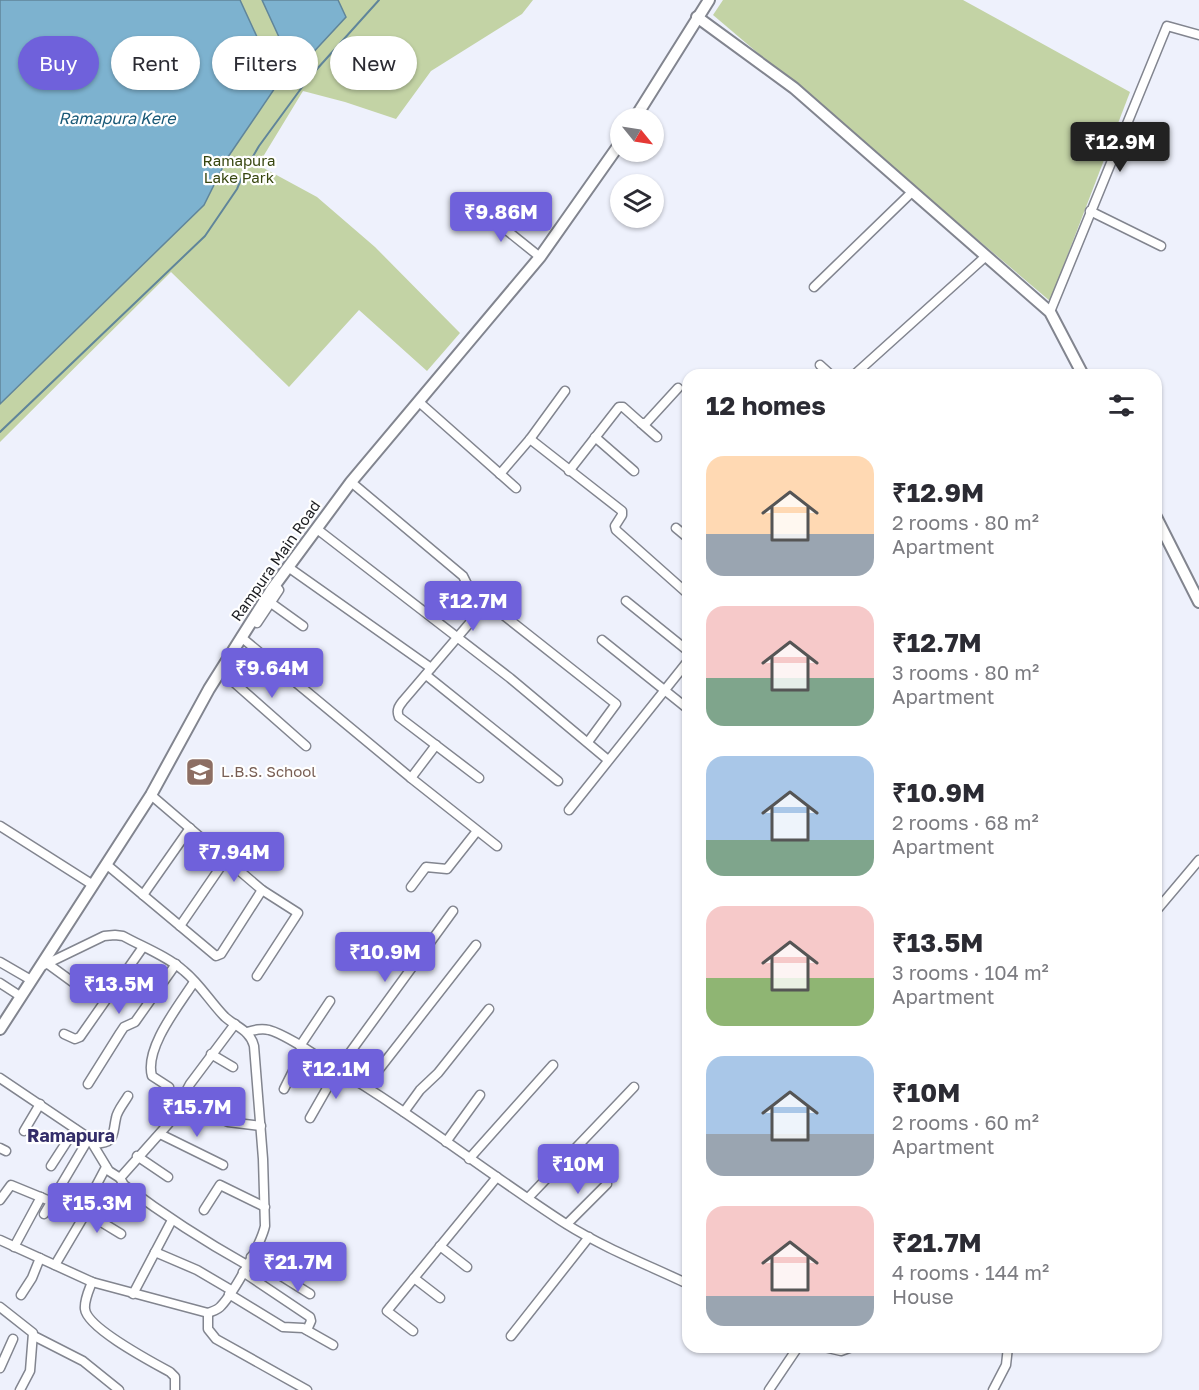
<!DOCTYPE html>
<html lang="en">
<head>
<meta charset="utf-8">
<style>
	:root { --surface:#fff; --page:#f2f2f3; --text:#2b2b33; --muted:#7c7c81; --accent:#6f61db }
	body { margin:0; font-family:"Golos Text",sans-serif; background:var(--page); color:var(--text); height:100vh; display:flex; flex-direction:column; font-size:22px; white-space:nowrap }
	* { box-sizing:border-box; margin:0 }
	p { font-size:20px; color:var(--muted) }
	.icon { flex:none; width:33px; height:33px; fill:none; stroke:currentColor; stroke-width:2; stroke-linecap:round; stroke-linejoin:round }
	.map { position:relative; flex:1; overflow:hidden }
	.details { position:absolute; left:682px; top:369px; width:480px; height:984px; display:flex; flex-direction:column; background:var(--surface); border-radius:18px; box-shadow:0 2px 4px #0004 }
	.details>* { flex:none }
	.top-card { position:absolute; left:18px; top:36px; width:570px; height:54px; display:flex; gap:12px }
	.needle { width:39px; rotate:120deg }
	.fabs { position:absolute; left:610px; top:108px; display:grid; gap:12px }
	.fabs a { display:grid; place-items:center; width:54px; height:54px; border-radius:50%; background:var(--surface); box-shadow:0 2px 4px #0004; font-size:30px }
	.price { position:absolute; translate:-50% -51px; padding:0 14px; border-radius:6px; background:var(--accent); color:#fff; font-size:20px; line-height:39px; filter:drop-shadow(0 2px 3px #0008) }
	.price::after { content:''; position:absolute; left:50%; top:36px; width:18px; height:14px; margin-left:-9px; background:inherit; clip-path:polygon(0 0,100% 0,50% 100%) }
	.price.on { background:#222; color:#fff }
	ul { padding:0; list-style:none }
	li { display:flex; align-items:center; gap:18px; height:150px; padding:0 24px }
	li span { display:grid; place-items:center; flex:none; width:168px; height:120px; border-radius:18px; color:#555 }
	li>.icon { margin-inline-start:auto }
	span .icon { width:72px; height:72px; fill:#fffc; stroke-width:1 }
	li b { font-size:26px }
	h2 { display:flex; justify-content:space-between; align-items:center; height:72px; padding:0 24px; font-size:26px }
	.pill { padding:0 21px; border-radius:27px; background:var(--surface); box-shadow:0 2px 4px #0004; font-size:21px; line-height:54px }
	.pill.on { background:var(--accent); color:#fff }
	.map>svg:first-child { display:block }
	.green { fill:#c3d3a5 }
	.water { fill:#7db2cf; stroke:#60859a; stroke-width:1.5 }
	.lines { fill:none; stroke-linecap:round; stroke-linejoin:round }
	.stream { stroke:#60859a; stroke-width:2 }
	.minor-casing { stroke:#82858f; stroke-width:11 }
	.major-casing { stroke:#82858f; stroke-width:14 }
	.minor { stroke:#fff; stroke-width:8 }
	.major { stroke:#fff; stroke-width:10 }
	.labels { text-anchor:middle; stroke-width:4.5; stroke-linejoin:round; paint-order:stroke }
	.park-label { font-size:15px; fill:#37460f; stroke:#fff }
	.street-label { font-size:15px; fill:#1b1c20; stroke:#fff }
	.education-label { font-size:15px; fill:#785e54; stroke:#fff; text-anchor:start }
	.water-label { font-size:16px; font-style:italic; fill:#1a5a78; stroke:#fff }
	.quarter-label { font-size:18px; font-weight:bold; fill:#342e69; stroke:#fff }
</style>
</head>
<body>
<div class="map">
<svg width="1199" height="1390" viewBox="0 0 1199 1390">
	<rect width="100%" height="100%" fill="#eef1fc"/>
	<g class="green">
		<polygon points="240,0 533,0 522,14 431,71 396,119 345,102 303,91 258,165 317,197 375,247 460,333 427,371 359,310 289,387 171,272 0,442 0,404 204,205 228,157 275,88 258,39"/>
		<polygon points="723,0 963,0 1130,92 1050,301 713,15"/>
	</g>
	<g class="water">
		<polygon points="0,0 240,0 258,39 275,88 228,157 204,205 0,404"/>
		<polygon points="262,0 338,0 346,17 295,72"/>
	</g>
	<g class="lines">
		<polyline class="stream" points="0,432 205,236 237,189 245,170 259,146 308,79 379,0"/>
		<g class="minor-casing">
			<g id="minor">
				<polyline points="479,208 540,257"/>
				<polyline points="1090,211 1161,246"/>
				<polyline points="814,287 912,192"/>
				<polyline points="1050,312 1167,26 1199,35"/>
				<polyline points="820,365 831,375"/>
				<polyline points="854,375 985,257"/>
				<polyline points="419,402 516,488"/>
				<polyline points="641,423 657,437"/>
				<polyline points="595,437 634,471"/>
				<polyline points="530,439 622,511 622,515 615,526 616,530 688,594"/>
				<polyline points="569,471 619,407 623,407 641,423 646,423 678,388"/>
				<polyline points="500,474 530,439 565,391"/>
				<polyline points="351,482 463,576 467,584 463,597 428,614"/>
				<polyline points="676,528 688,538"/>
				<polyline points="317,529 510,678 608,760"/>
				<polyline points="288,567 431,668"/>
				<polyline points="626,601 688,651"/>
				<polyline points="271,603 303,626"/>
				<polyline points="252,620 257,623 279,590 275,585"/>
				<polyline points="241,637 411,778"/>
				<polyline points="602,640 688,709"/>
				<polyline points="221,671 306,746"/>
				<polyline points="426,675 558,781"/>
				<polyline points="436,745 411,778 497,846"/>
				<path d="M479,778L399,717C396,710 399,706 403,701L485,605L492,606L616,704L588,742"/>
				<polyline points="151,795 262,890 298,913 257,976"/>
				<polyline points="569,810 688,661"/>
				<polyline points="0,826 93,885"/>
				<polyline points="106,864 216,956 221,954 262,890"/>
				<polyline points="411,887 426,867 447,869 477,831"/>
				<polyline points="143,895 190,828"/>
				<polyline points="1156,911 1199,860"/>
				<polyline points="180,926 226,859"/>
				<polyline points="0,962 31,980"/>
				<polyline points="48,964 74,983"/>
				<polyline points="0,983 20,996"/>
				<path d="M235,1024L190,1084L169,1123L120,1178L124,1185C164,1215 204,1241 247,1265"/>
				<path d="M247,1032C254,1030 261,1028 269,1030C287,1035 315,1055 332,1066C413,1114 487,1173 566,1224C604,1248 648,1265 688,1284"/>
				<polyline points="64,1034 75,1039 80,1037 143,947"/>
				<polyline points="300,1046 330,1001"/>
				<polyline points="211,1054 233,1067"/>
				<polyline points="0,1078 89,1138 109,1171 120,1178"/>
				<polyline points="88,1084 120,1033 124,1027 135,1022 176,964"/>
				<polyline points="366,1086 476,945"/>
				<path d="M169,1087L152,1076C144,1048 180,1004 194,982"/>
				<polyline points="284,1089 304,1049"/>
				<polyline points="181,1102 228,1122 261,1126"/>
				<polyline points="404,1112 420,1090 438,1073 489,1009"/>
				<polyline points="310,1118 338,1069 453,911"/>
				<polyline points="24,1131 40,1104"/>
				<polyline points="160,1134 223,1165"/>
				<polyline points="446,1142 480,1095"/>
				<path d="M94,1144C116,1143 112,1136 116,1118C117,1111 124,1103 128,1096"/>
				<polyline points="0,1148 6,1151"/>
				<polyline points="137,1156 168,1177"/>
				<polyline points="469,1159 553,1065"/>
				<polyline points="51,1166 75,1129"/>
				<polyline points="528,1198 634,1087"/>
				<polyline points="0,1200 11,1185 50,1201"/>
				<polyline points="204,1210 220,1185 265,1207"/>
				<polyline points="85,1212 121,1234"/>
				<polyline points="44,1214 89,1138"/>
				<polyline points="567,1224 607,1184"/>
				<path d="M0,1240L92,1282L208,1313C213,1311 218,1310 221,1306C234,1292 261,1244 265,1226L263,1159L254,1046C250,1030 236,1027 225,1017C211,1003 200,984 184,971C167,956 143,947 123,936L115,935L104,936L40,967"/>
				<polyline points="440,1246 467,1267"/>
				<polyline points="14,1247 41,1197"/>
				<polyline points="155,1252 197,1270 231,1290"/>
				<polyline points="251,1257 310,1294"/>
				<polyline points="55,1265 84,1216 87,1203 106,1167"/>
				<polyline points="243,1272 310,1317 311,1321 307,1330"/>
				<polyline points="414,1278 440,1298"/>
				<path d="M92,1282C89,1290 84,1300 85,1309C87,1328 152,1362 170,1372L175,1377V1390"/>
				<polyline points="133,1294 172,1220"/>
				<polyline points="229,1294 283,1327 303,1328 333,1345"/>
				<polyline points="21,1295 32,1278 40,1258"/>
				<polyline points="0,1307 33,1333 30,1371 20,1390"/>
				<polyline points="208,1313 208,1329 216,1339 307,1390"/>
				<polyline points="413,1331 387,1311 497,1177"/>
				<polyline points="34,1336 83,1361 119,1390"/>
				<polyline points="511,1336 589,1237"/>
				<polyline points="824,1347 841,1351 852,1347"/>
				<polyline points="0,1368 13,1339"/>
				<polyline points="769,1390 798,1347"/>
				<polyline points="993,1390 1006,1365 1008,1347"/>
			</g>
		</g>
		<g class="major-casing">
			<g id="major">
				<polyline points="697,17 794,88 1050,312 1083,375"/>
				<polyline points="635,118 709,0"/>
				<polyline points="1156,517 1199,602"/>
				<polyline points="0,1029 151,795 209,689 272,589 351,482 540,257 621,142"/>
			</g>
		</g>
		<use href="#minor" class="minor"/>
		<use href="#major" class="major"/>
	</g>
	<defs>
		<g id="school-square" transform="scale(1.5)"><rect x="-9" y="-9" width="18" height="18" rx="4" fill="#8d6e63" stroke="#fff"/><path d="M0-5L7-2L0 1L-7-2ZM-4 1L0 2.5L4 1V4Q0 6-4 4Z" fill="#fff"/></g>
	</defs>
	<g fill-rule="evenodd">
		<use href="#school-square" x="200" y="772"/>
	</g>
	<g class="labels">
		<g class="park-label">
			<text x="239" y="166">Ramapura<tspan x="239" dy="17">Lake Park</tspan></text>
		</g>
		<g class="street-label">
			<text transform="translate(276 561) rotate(-55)" y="5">Rampura Main Road</text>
		</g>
		<g class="education-label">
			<text x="221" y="777">L.B.S. School</text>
		</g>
		<g class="water-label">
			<text x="117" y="124">Ramapura Kere</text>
		</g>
		<g class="quarter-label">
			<text x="71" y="1142">Ramapura</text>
		</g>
	</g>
</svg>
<div class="fabs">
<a><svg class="needle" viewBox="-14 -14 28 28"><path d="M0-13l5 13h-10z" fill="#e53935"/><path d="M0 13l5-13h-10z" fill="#7c7c81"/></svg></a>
<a><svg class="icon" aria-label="layers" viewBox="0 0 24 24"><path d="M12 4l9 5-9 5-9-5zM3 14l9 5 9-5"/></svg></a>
</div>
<b class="price on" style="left:1120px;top:173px">₹12.9M</b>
<b class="price" style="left:501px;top:243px">₹9.86M</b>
<b class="price" style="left:473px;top:632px">₹12.7M</b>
<b class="price" style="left:272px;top:699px">₹9.64M</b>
<b class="price" style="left:234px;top:883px">₹7.94M</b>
<b class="price" style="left:385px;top:983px">₹10.9M</b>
<b class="price" style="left:119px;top:1015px">₹13.5M</b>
<b class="price" style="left:336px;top:1100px">₹12.1M</b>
<b class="price" style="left:197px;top:1138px">₹15.7M</b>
<b class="price" style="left:578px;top:1195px">₹10M</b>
<b class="price" style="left:97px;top:1234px">₹15.3M</b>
<b class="price" style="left:298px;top:1293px">₹21.7M</b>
<div class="top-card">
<a class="pill on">Buy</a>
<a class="pill">Rent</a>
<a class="pill">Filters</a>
<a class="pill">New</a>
</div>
<section class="details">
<h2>12 homes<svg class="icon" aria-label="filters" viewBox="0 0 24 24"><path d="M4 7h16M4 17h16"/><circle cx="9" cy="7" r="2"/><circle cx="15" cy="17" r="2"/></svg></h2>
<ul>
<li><span style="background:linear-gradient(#ffd9b3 65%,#9aa5b1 0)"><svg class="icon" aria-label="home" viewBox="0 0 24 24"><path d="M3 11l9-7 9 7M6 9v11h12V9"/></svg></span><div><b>₹12.9M</b><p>2 rooms · 80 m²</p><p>Apartment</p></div></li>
<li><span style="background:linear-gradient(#f6c9c9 60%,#7fa58c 0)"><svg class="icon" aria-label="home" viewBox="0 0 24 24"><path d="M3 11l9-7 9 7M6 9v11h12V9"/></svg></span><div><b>₹12.7M</b><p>3 rooms · 80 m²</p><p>Apartment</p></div></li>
<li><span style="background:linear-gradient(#a9c7e8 70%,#7fa58c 0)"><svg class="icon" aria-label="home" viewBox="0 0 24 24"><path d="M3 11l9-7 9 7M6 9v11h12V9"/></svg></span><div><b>₹10.9M</b><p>2 rooms · 68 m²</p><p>Apartment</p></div></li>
<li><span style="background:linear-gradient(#f6c9c9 60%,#8fb573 0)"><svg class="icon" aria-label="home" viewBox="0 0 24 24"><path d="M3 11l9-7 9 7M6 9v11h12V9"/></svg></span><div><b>₹13.5M</b><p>3 rooms · 104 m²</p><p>Apartment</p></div></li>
<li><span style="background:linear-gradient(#a9c7e8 65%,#9aa5b1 0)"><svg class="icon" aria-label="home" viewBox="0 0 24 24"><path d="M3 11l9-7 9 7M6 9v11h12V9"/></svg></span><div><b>₹10M</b><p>2 rooms · 60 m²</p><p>Apartment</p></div></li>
<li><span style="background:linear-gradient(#f6c9c9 75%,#9aa5b1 0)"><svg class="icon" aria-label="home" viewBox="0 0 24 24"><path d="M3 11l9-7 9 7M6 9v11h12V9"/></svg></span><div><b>₹21.7M</b><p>4 rooms · 144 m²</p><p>House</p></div></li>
</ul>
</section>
</div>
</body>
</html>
